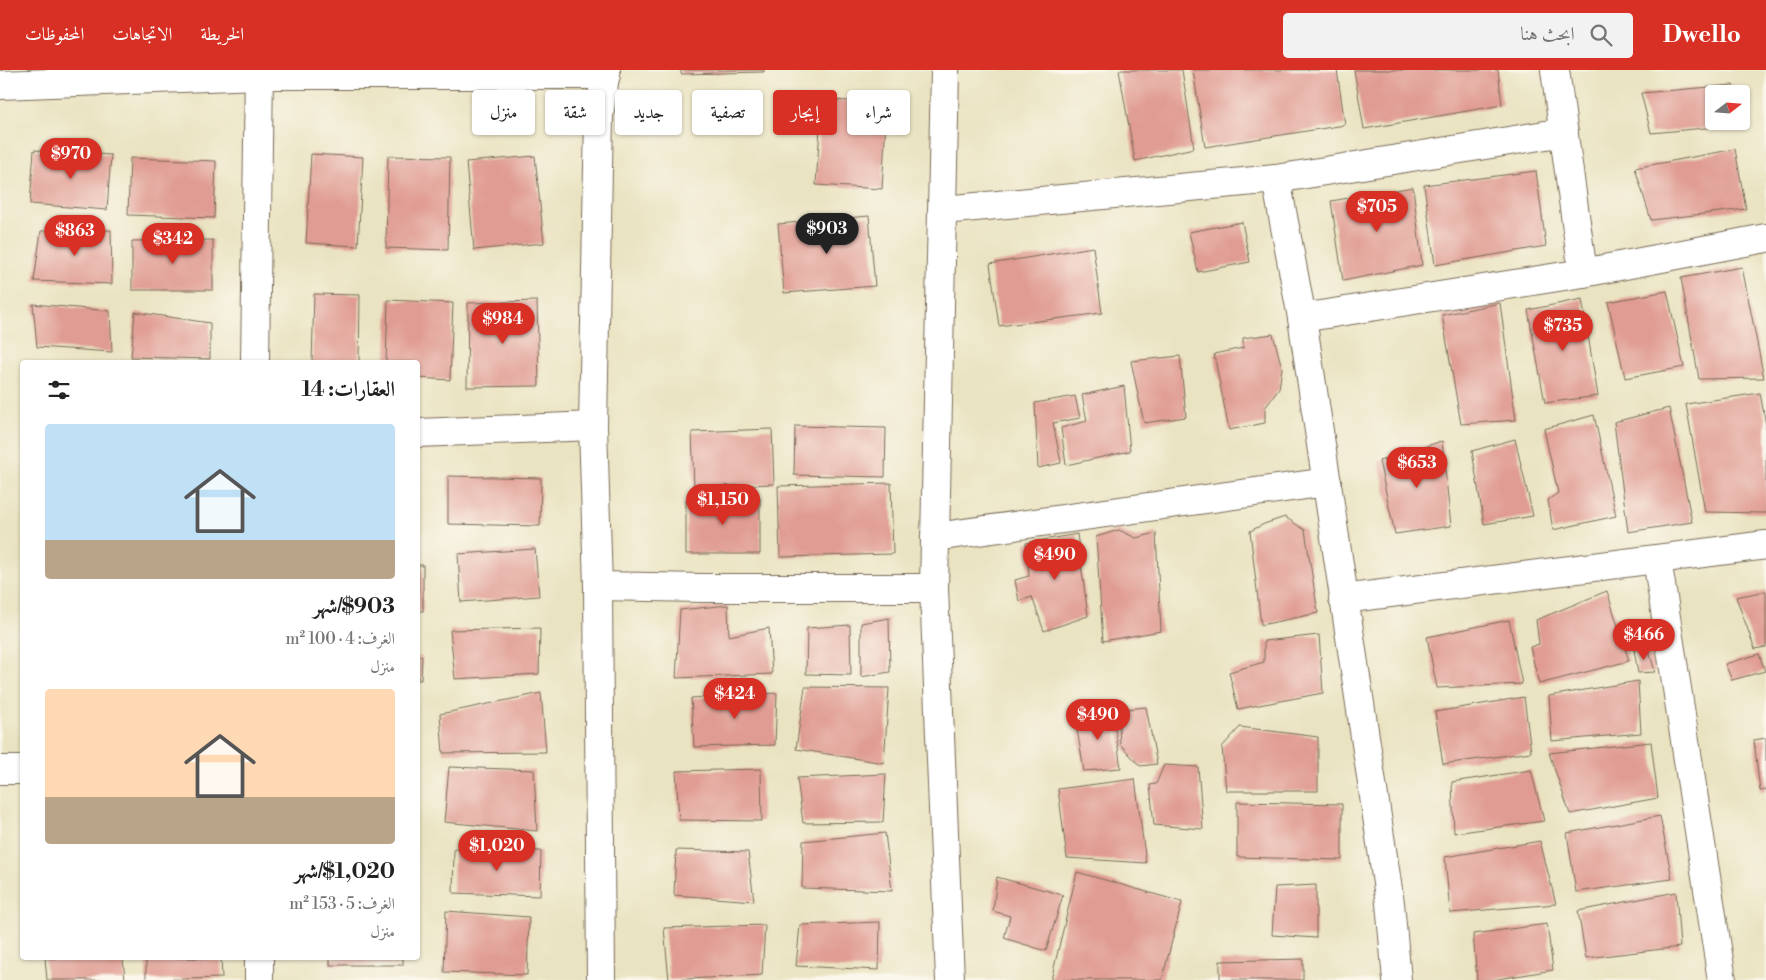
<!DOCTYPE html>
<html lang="ar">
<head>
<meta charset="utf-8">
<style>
	:root { --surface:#fff; --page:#f2f2f2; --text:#222; --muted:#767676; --accent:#d93025 }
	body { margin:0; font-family:"Libre Bodoni",Amiri,serif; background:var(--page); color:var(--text); direction:rtl; height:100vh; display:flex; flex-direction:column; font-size:19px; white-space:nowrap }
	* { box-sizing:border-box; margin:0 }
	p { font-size:16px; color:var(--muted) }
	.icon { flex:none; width:28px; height:28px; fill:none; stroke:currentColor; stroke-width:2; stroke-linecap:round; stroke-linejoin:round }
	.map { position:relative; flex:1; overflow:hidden; direction:ltr }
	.details { position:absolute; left:20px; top:290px; width:400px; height:600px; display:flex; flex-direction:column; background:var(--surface); border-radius:5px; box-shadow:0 1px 4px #0004; direction:rtl }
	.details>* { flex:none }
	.hud { position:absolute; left:435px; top:20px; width:475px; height:45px; direction:rtl; display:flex; gap:10px }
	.needle { width:32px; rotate:73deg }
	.tools { position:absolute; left:1705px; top:15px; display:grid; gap:10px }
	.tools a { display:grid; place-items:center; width:45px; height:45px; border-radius:5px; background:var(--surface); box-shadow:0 1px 4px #0004; font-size:25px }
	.price { position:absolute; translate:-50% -42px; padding:0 11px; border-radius:18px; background:var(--accent); color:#fff; font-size:16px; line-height:32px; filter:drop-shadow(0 1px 2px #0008) }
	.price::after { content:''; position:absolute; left:50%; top:30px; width:15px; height:11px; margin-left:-8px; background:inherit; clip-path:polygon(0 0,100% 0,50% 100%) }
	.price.active { background:#222; color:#fff }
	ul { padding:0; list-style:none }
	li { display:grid; align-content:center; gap:10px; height:265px; padding:0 25px }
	li span { display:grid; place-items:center; height:155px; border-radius:5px; color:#555 }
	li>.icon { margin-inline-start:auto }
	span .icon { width:90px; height:90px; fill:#fffc; stroke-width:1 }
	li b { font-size:21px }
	h2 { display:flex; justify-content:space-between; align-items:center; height:60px; padding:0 25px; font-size:21px }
	.pill { padding:0 18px; border-radius:5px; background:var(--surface); box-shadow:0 1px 4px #0004; font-size:18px; line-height:45px }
	.pill.active { background:var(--accent); color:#fff }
	header { display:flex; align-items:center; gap:30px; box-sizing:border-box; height:70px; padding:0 25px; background:var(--accent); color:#fff }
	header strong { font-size:24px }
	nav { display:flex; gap:28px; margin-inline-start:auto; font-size:18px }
	.search { width:350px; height:45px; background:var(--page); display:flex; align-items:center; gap:12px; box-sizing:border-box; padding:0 18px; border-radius:5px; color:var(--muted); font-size:19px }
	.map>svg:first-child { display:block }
	.building { fill:#e09b92 }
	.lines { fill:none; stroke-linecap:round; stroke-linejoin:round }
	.street-casing { stroke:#786b57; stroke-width:30 }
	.street { stroke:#fff; stroke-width:28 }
</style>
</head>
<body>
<header>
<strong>Dwello</strong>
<div class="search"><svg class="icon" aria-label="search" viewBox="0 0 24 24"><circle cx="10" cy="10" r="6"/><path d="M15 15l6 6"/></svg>ابحث هنا</div>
<nav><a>الخريطة</a><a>الاتجاهات</a><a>المحفوظات</a></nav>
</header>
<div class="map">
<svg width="1766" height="910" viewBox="0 0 1766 910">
	<rect width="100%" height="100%" fill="#fbf7ec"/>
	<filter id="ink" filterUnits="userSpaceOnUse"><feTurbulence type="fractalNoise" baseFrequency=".02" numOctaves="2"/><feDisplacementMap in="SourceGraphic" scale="10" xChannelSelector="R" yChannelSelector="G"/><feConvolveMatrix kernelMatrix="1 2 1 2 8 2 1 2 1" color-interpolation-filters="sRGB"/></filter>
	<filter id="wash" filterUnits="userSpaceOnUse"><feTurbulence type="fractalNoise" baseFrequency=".0096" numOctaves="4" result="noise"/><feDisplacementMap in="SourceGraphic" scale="20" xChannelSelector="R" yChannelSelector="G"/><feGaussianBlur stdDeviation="1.12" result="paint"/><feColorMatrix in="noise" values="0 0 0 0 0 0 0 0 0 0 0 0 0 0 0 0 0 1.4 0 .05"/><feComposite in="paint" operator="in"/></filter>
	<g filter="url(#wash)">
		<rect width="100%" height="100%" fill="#eae3c1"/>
		<g id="blocks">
			<g class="building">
				<polygon points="681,0 764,0 764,2 681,4"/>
				<polygon points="1119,0 1182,0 1194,78 1135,91"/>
				<polygon points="1193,0 1337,0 1345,55 1205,77"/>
				<polygon points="1354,0 1498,0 1502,35 1364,59"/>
				<polygon points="1733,15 1734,24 1714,24 1714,51 1738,51 1738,55 1651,63 1641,23"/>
				<polygon points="822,29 887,34 882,119 816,115"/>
				<polygon points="1735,79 1746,139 1651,150 1635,98"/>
				<polygon points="34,80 111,85 107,140 30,134"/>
				<polygon points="311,84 363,87 358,176 306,173"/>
				<polygon points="388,86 450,87 448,180 386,178"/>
				<polygon points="535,86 544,173 474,180 466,92"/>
				<polygon points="130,88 216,91 214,148 128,145"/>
				<polygon points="1536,101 1546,176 1435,195 1424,115"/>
				<polygon points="1413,117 1422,195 1343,211 1331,131"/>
				<polygon points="869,146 875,216 784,223 778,154"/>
				<polygon points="1242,152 1250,192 1198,202 1189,162"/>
				<polygon points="111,160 112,214 34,211 41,161"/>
				<polygon points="213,170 213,220 132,220 132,171"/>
				<polygon points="1093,177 1102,243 999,256 990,194"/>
				<polygon points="1742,197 1764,308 1699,309 1681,208"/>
				<polygon points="1667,221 1684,297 1625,308 1608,232"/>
				<polygon points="314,224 360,225 359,292 312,292"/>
				<polygon points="1582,229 1598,326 1545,333 1528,240"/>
				<polygon points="388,230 453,233 450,310 418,308 418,292 386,292"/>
				<polygon points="537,231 539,316 467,317 468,233"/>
				<polygon points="1500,233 1516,350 1461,354 1442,245"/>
				<polygon points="33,234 110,241 112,282 37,277"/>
				<polygon points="135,242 210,253 210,289 131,287"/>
				<polygon points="1273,264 1282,298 1279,319 1265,338 1265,353 1229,360 1214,284 1243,278 1243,268"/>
				<polygon points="1180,286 1186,347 1144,353 1131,291"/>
				<polygon points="1124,316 1130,381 1066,395 1061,358 1087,351 1082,325"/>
				<polygon points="1760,323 1766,355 1766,443 1705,442 1686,334"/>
				<polygon points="1075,326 1080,348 1053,353 1061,393 1038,398 1035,333"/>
				<polygon points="1669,338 1692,452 1628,462 1614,352"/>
				<polygon points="1594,345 1616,446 1553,460 1548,430 1558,423 1544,359"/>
				<polygon points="795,356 886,358 885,407 794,405"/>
				<polygon points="772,359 774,414 694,417 692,362"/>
				<polygon points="1515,369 1533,446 1484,454 1472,381"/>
				<polygon points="1442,371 1451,456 1395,464 1379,391"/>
				<polygon points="448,406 541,408 540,456 448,454"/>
				<polygon points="891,413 893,484 780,487 778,416"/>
				<polygon points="760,428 760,484 686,484 686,429"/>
				<polygon points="1285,447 1305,460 1318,543 1261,555 1250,461 1264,454"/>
				<polygon points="1119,460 1136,468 1156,463 1161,561 1103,571 1096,467"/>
				<polygon points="1077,464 1088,546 1044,561 1032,527 1019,531 1015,510 1029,506 1026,473"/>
				<polygon points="535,479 539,526 461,532 458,484"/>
				<rect x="418" y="495" width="5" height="46"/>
				<polygon points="1607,521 1629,591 1539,614 1530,577 1539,574 1536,550"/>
				<polygon points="1766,521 1766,577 1755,579 1736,527"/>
				<polygon points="728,535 729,566 769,558 772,604 676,608 680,540"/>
				<polygon points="889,548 890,602 861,607 861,553"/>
				<polygon points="1509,550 1522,614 1437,618 1427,567"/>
				<polygon points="850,555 851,605 806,604 807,558"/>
				<polygon points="540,558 539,604 455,609 450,560"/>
				<polygon points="1319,565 1323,623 1238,639 1229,602 1264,592 1264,571"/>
				<polygon points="1648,577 1655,602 1638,603 1634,580"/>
				<polygon points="1759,584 1765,601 1732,610 1725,594"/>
				<polygon points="418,586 422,586 421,610 418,610"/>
				<polygon points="1638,611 1641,663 1552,671 1549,626"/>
				<polygon points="805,617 889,618 884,693 796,679"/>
				<polygon points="541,623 546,682 443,683 440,644"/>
				<polygon points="777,623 775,675 694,677 691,628"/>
				<polygon points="1524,627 1531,682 1443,694 1435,642"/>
				<polygon points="1112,637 1121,698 1084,701 1075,647"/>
				<polygon points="1146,637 1157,694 1140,696 1120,674 1118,640"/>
				<polygon points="1240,657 1318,667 1318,721 1226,721 1222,677"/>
				<polygon points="1766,668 1766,720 1760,721 1754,670"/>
				<polygon points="1651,672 1658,728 1570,744 1549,683"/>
				<polygon points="1164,695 1198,697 1203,759 1154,755 1150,715 1156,714"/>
				<polygon points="449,697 534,700 537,761 444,752"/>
				<polygon points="761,699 762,751 679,750 676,701"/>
				<polygon points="1531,700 1544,751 1454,763 1452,712"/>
				<polygon points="886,704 883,752 803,753 797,708"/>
				<polygon points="1135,709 1146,793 1067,788 1058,719"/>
				<polygon points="1237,732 1342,734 1342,790 1237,787"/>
				<polygon points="1660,746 1672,809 1576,822 1567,763"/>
				<polygon points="885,763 892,821 802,818 803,771"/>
				<polygon points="1540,771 1556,834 1450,843 1445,787"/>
				<polygon points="454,779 541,781 540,826 453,823"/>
				<polygon points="676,780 748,782 754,831 674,825"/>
				<polygon points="1077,802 1182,832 1162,910 1051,910"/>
				<polygon points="997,807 1063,825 1046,881 1004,868 1010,846 993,841"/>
				<polygon points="1316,815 1316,868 1272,865 1275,817"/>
				<polygon points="1676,822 1680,877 1586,888 1578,841"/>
				<polygon points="446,841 529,847 527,905 444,902"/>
				<polygon points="880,852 879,900 796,896 800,855"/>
				<polygon points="1547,854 1553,900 1492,910 1477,910 1473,864"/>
				<polygon points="765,855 762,905 669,910 664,858"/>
				<polygon points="45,888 123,888 125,910 47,910"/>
				<polygon points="146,888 221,888 222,908 146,910"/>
				<rect x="330" y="888" width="73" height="7"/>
				<polygon points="1303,889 1303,910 1220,910 1220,891"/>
			</g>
		</g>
	</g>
	<g filter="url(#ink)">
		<use href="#blocks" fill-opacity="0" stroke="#786b57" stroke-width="1"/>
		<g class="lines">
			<g class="street-casing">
				<g id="street">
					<polyline points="1555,0 1583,203"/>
					<polyline points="0,15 259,5 606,5"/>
					<polyline points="1276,109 1302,248"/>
					<polyline points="943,140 1276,109 1564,62"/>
					<polyline points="255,292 259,0"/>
					<polyline points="418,363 593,356"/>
					<polyline points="935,467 1327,412"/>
					<polyline points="1657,489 1722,910"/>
					<polyline points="598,516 702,518 934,518 950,910"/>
					<polyline points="934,518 945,0"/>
					<polyline points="1343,529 1766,475"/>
					<polyline points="0,700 22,700"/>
					<polyline points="259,888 259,910"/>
					<polyline points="601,910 598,516 593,356 599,46 606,0"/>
					<polyline points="1397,910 1390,833 1302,248 1583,203 1766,168"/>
				</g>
			</g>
			<use href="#street" class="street"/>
		</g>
	</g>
</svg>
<div class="tools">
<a><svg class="needle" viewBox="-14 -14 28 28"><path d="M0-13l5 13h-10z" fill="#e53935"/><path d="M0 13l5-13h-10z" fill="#767676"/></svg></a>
</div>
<b class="price" style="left:71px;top:110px">$970</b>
<b class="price" style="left:1377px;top:163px">$705</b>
<b class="price active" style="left:827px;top:185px">$903</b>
<b class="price" style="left:75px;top:187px">$863</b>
<b class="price" style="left:173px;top:195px">$342</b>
<b class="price" style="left:503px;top:275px">$984</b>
<b class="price" style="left:1563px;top:282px">$735</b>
<b class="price" style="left:1417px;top:419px">$653</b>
<b class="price" style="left:723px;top:456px">$1,150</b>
<b class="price" style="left:1055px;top:511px">$490</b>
<b class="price" style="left:1644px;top:591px">$466</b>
<b class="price" style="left:735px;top:650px">$424</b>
<b class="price" style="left:1098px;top:671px">$490</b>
<b class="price" style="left:497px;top:802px">$1,020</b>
<div class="hud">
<a class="pill">شراء</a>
<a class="pill active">إيجار</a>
<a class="pill">تصفية</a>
<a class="pill">جديد</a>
<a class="pill">شقة</a>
<a class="pill">منزل</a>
</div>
<section class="details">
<h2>العقارات: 14<svg class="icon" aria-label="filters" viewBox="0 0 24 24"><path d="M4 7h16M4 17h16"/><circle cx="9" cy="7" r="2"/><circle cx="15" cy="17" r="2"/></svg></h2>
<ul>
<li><span style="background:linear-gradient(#bfe0f5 75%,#b9a48a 0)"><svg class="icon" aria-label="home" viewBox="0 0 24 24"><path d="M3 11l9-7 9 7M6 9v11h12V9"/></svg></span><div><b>$903/شهر</b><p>الغرف: 4 · 100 m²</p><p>منزل</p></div></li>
<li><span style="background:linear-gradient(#ffd9b3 70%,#b9a48a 0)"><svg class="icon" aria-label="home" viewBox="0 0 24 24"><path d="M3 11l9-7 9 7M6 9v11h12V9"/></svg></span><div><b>$1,020/شهر</b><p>الغرف: 5 · 153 m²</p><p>منزل</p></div></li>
</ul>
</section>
</div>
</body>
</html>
